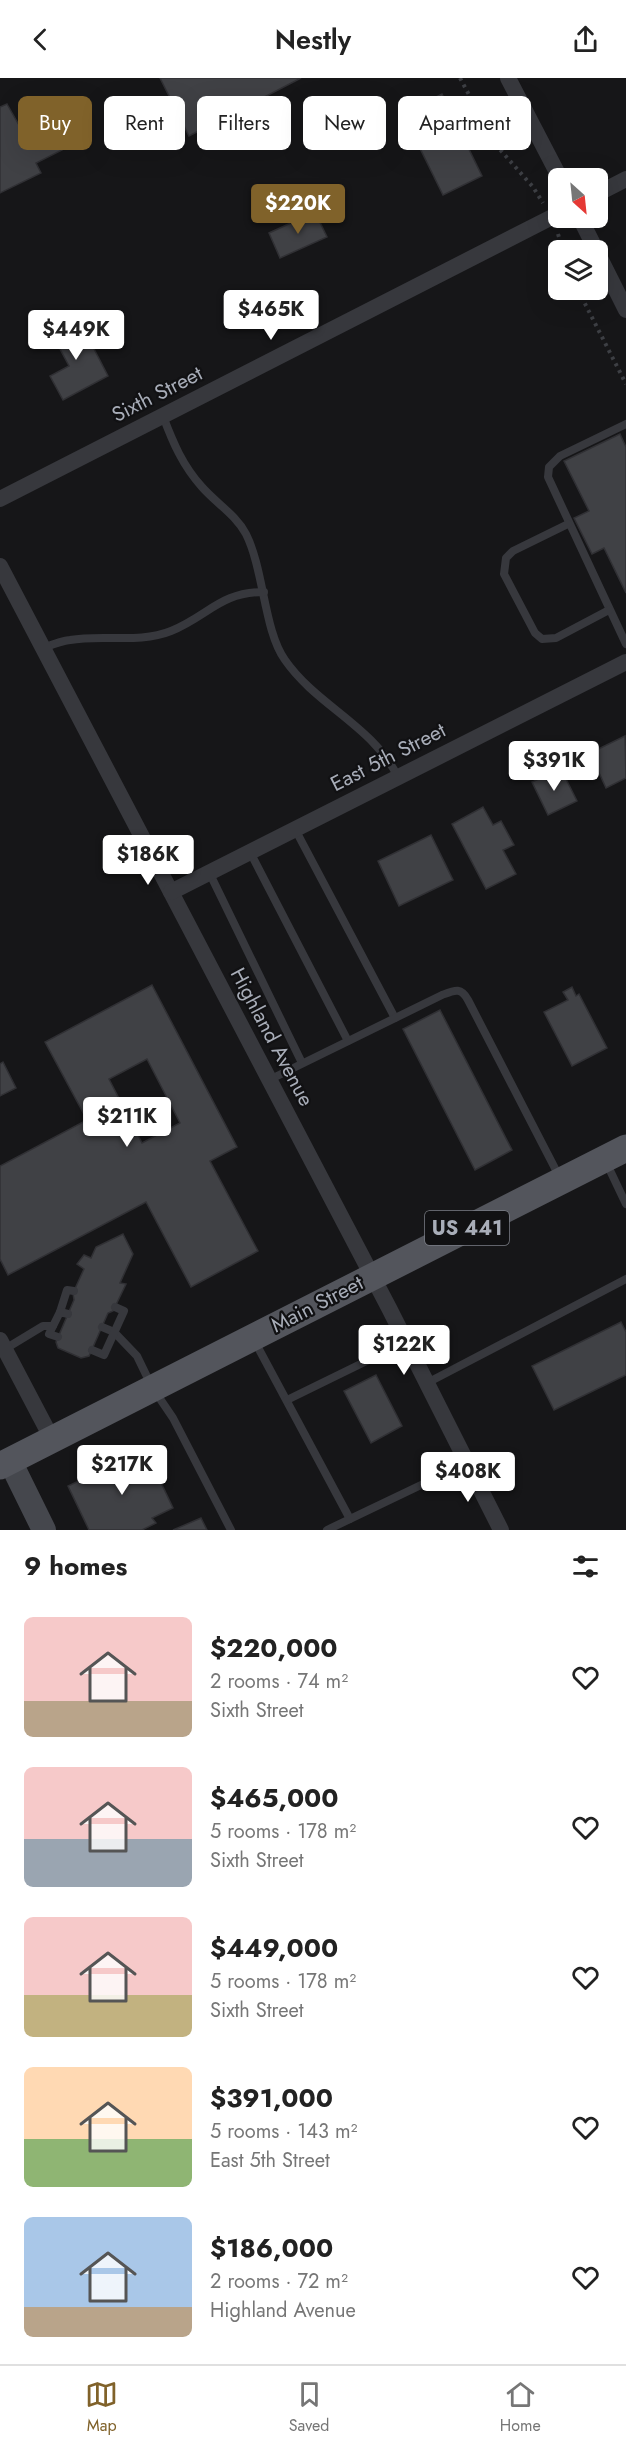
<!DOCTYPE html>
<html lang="en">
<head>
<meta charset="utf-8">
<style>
	:root { --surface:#fff; --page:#f2f2f2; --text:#222; --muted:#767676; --line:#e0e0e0; --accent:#80622a }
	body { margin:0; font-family:Jost,sans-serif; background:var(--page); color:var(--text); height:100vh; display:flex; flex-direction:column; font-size:22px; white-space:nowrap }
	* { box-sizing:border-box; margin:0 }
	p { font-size:20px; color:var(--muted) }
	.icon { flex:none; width:33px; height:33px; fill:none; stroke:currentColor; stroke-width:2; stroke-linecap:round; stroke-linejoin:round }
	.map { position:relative; height:1452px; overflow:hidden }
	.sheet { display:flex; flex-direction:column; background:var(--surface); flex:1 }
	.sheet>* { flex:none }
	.hud { position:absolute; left:18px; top:18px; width:591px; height:54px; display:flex; gap:12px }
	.needle { width:39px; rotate:153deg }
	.controls { position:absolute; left:548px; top:90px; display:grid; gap:12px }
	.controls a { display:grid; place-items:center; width:60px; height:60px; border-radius:9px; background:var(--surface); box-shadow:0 6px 24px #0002; font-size:30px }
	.price { position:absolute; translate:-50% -51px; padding:0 14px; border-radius:6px; background:#fff; color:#222; font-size:20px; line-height:39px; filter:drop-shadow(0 2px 3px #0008) }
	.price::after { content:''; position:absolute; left:50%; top:36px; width:18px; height:14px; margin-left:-9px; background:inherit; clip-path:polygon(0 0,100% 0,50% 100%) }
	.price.active { background:var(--accent); color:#fff }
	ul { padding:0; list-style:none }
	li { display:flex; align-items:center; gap:18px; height:150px; padding:0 24px }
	li span { display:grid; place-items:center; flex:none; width:168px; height:120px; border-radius:9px; color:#555 }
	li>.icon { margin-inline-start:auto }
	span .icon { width:72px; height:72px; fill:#fffc; stroke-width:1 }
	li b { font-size:26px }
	h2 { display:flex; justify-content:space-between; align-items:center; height:72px; padding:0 24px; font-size:26px }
	.chip { padding:0 21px; border-radius:9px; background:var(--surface); box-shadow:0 6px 24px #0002; font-size:21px; line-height:54px }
	.chip.active { background:var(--accent); color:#fff }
	header { display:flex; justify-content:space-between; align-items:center; height:78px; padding:0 24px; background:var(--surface); font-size:27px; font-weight:600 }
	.tabs { display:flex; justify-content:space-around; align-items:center; height:84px; border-top:2px solid var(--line); background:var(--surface); font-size:16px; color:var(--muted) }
	.tabs a { display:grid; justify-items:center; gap:3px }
	.tabs .active { color:var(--accent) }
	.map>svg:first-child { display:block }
	.building { fill:#404145; stroke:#303034; stroke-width:1.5; fill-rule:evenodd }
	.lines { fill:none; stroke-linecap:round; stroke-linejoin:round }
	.path { stroke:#3d3f44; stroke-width:4; stroke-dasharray:3 4.5; stroke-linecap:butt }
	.lane { stroke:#37383d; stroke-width:8 }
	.street { stroke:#37383d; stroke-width:16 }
	.secondary { stroke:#45474d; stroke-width:24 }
	.primary { stroke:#53555c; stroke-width:27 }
	.labels { text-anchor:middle; stroke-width:4.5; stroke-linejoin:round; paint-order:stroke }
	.shield { fill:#111113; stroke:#7b7e86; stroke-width:1.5 }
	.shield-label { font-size:20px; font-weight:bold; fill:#a8adb8 }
	.street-label { font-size:21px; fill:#a8adb8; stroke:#111113 }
</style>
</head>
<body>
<header><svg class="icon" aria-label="back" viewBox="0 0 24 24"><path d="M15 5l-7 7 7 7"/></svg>Nestly<svg class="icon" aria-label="share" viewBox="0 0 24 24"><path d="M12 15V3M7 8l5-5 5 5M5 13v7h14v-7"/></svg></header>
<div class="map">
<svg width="626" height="1452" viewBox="0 0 626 1452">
	<rect width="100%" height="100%" fill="#161618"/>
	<g class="building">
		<polygon points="160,0 301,0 189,58"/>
		<polygon points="442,16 482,98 443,117 407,44 430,33 426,24"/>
		<polygon points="7,26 19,47 43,35 62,72 36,85 41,95 0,115 0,29"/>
		<polygon points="315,134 327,159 280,180 269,155"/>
		<polygon points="78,240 108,298 63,322 50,298 69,288 51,254"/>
		<polygon points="620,356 626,369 626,515 604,470 592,476 574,440 589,433 564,383"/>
		<polygon points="625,658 626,700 606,710 590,675"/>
		<polygon points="561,691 577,723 548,737 532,704"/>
		<polygon points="483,729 493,747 501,743 514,767 503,772 516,796 486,811 452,746"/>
		<polygon points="431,757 453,802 399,828 378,783"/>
		<path d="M152,907L237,1069L210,1083L258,1173L191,1209L146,1124L8,1197L0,1181V1088L87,1042L45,964ZM147,981L180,1045L142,1065L109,1001Z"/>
		<polygon points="572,909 576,918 579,916 607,970 572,988 544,934 568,922 563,914"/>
		<polygon points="440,932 512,1072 475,1092 403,951"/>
		<polygon points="3,984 16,1010 0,1018 0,986"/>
		<polygon points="123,1156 133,1176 120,1205 126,1206 113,1233 108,1235 89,1278 81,1280 58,1270 56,1264 74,1222 73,1215 84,1191 77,1186 84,1177 91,1180 96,1169"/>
		<polygon points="621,1244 626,1254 626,1297 554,1332 532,1288"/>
		<polygon points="376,1297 402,1348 371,1365 344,1313"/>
		<polygon points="145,1371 173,1430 152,1440 156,1445 142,1452 89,1452 68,1408"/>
		<polygon points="201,1440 207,1452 173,1452"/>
	</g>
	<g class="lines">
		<g class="path">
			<polyline points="460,0 496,67 533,109 543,125"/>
			<polyline points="558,156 563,172"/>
			<polyline points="578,212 626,306"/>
		</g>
		<g class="lane">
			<path d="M163,338C173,365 183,388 202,409C216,425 236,437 246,456C264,492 264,553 285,582C317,628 372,647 398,699"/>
			<polyline points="626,346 560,378 549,389 548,399 626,566"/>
			<polyline points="568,446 513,473 506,480 504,496 535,555 542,561 556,560 609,532"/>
			<path d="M43,570C51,567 61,563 70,562C103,556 139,566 171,553C208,538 220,514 264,514"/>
			<polyline points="295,751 395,940"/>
			<polyline points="250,774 348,963"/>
			<polyline points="209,794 302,985"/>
			<path d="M269,1002L442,917C455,912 461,909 468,922L560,1100"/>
			<polyline points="606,1084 626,1126"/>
			<polyline points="60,1234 67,1212 74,1213"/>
			<polyline points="53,1248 49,1256 58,1259"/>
			<polyline points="102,1249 114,1254 137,1278 152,1309 173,1340 231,1452"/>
			<polyline points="254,1262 350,1441"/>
			<polyline points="5,1271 43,1248 53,1248 60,1234 68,1236"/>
			<polyline points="92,1272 104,1277 124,1233 115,1229"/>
			<polyline points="427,1305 626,1201"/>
			<polyline points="287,1322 383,1275 412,1276"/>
			<polyline points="327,1452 467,1385"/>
		</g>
		<g class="street">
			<polyline points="508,0 560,100"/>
			<polyline points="597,116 626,101"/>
			<polyline points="580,140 596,172"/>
			<polyline points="597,174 626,232"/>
			<polyline points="0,421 558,136"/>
			<polyline points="0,488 389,1230 501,1452"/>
			<polyline points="171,814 626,584"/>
			<polyline points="0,1262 52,1361"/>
		</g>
		<polyline class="secondary" points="10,1383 44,1452"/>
		<polyline class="primary" points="0,1388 626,1070"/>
	</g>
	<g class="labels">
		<rect class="shield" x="425" y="1133" width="84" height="34" rx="4.5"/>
		<g class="shield-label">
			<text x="467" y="1157">US 441</text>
		</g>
		<g class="street-label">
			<text transform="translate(157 316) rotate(-27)" y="7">Sixth Street</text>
			<text transform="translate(388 679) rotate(-27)" y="7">East 5th Street</text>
			<text transform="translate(272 959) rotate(62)" y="7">Highland Avenue</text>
			<text transform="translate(317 1226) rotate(-27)" y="7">Main Street</text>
		</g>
	</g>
</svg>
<div class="controls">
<a><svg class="needle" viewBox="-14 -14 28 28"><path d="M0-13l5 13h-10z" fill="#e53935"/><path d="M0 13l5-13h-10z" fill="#767676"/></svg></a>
<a><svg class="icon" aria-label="layers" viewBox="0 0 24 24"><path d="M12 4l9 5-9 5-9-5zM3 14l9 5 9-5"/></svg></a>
</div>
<b class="price active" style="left:298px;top:157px">$220K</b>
<b class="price" style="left:271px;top:263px">$465K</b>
<b class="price" style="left:76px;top:283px">$449K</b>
<b class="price" style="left:554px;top:714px">$391K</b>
<b class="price" style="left:148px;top:808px">$186K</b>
<b class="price" style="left:127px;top:1070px">$211K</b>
<b class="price" style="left:404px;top:1298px">$122K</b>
<b class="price" style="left:122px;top:1418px">$217K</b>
<b class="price" style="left:468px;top:1425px">$408K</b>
<div class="hud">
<a class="chip active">Buy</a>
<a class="chip">Rent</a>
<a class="chip">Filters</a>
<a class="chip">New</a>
<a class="chip">Apartment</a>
</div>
</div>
<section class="sheet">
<h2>9 homes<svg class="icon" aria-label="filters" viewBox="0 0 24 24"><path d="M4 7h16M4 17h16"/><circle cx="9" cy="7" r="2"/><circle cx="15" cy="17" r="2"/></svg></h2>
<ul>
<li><span style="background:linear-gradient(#f6c9c9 70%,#b9a48a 0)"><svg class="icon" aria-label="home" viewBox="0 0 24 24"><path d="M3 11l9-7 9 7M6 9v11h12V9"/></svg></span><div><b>$220,000</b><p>2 rooms · 74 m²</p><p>Sixth Street</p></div><svg class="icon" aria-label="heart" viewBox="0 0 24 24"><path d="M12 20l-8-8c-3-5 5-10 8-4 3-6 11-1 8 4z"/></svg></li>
<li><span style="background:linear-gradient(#f6c9c9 60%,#9aa5b1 0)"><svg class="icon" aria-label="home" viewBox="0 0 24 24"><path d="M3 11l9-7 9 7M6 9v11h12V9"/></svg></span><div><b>$465,000</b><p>5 rooms · 178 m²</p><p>Sixth Street</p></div><svg class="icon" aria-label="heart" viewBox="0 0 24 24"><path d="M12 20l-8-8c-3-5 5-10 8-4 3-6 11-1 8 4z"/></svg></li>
<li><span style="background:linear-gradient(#f6c9c9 65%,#c2b280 0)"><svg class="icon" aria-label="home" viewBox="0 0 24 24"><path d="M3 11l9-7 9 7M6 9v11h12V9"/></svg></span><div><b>$449,000</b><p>5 rooms · 178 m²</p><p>Sixth Street</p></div><svg class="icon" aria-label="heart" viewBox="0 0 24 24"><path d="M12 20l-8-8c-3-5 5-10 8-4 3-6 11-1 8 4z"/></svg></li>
<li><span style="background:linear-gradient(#ffd9b3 60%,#8fb573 0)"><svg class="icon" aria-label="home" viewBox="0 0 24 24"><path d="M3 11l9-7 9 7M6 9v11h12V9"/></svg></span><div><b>$391,000</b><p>5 rooms · 143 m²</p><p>East 5th Street</p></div><svg class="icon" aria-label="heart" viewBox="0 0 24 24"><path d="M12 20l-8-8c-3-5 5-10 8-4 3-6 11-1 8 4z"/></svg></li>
<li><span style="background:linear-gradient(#a9c7e8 75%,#b9a48a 0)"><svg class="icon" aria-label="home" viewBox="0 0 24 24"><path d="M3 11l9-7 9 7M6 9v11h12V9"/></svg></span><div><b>$186,000</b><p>2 rooms · 72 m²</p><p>Highland Avenue</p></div><svg class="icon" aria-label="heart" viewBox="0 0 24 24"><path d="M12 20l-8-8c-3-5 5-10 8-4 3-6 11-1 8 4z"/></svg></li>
</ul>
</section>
<nav class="tabs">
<a class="active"><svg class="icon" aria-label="map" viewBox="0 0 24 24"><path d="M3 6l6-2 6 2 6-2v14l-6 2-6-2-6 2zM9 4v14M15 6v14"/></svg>Map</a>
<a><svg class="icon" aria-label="saved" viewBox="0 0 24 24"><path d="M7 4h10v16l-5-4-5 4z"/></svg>Saved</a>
<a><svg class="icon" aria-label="home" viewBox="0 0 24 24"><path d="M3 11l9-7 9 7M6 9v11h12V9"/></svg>Home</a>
</nav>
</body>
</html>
